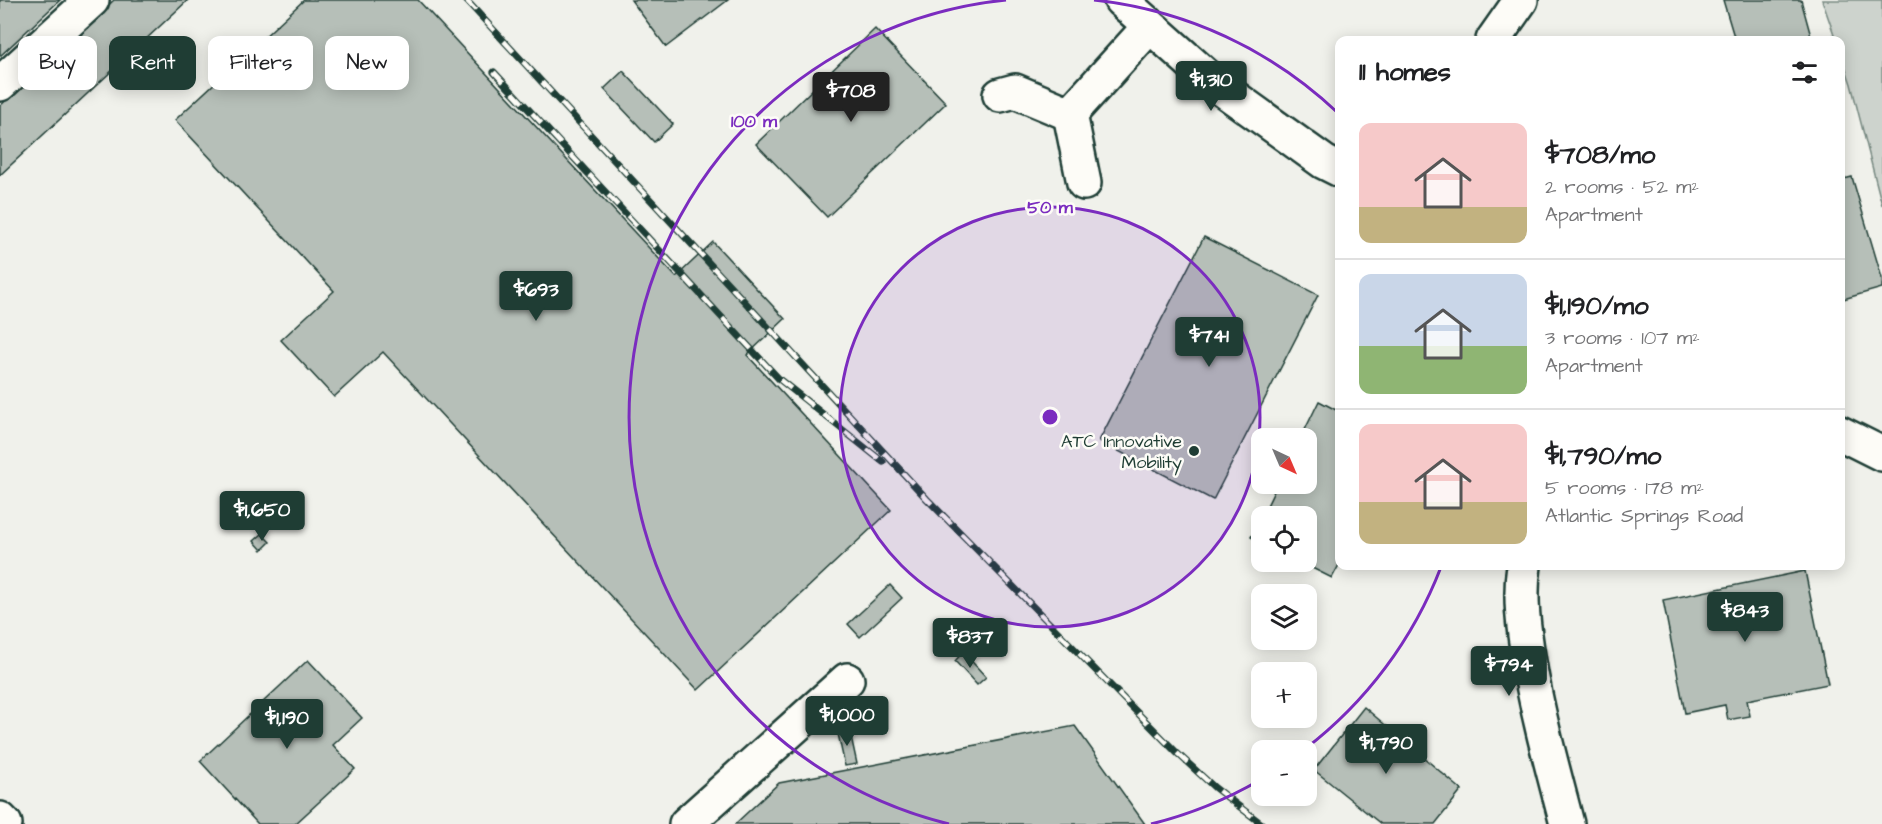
<!DOCTYPE html>
<html lang="en">
<head>
<meta charset="utf-8">
<style>
	:root { --surface:#fff; --page:#f6f6f6; --text:#202124; --muted:#757577; --line:#e0e0e0; --accent:#1f3d34 }
	body { margin:0; font-family:"Architects Daughter",sans-serif; background:var(--page); color:var(--text); height:100vh; display:flex; flex-direction:column; font-size:22px; white-space:nowrap }
	* { box-sizing:border-box; margin:0 }
	p { font-size:20px; color:var(--muted) }
	.icon { flex:none; width:33px; height:33px; fill:none; stroke:currentColor; stroke-width:2; stroke-linecap:round; stroke-linejoin:round }
	.map { position:relative; flex:1; overflow:hidden }
	.panel { position:absolute; left:1335px; top:36px; width:510px; height:534px; display:flex; flex-direction:column; background:var(--surface); border-radius:12px; box-shadow:0 3px 15px #0003 }
	.panel>* { flex:none }
	.top-card { position:absolute; left:18px; top:36px; width:570px; height:54px; display:flex; gap:12px }
	.needle { width:39px; rotate:136deg }
	.controls { position:absolute; left:1251px; top:428px; display:grid; gap:12px }
	.controls a { display:grid; place-items:center; width:66px; height:66px; border-radius:12px; background:var(--surface); box-shadow:0 3px 15px #0003; font-size:30px }
	.price { position:absolute; translate:-50% -51px; padding:0 14px; border-radius:6px; background:var(--accent); color:#fff; font-size:20px; line-height:39px; filter:drop-shadow(0 2px 3px #0008) }
	.price::after { content:''; position:absolute; left:50%; top:36px; width:18px; height:14px; margin-left:-9px; background:inherit; clip-path:polygon(0 0,100% 0,50% 100%) }
	.price.current { background:#222; color:#fff }
	ul { padding:0; list-style:none }
	li { display:flex; align-items:center; gap:18px; height:150px; padding:0 24px }
	li+li { border-top:2px solid var(--line) }
	li span { display:grid; place-items:center; flex:none; width:168px; height:120px; border-radius:12px; color:#555 }
	li>.icon { margin-inline-start:auto }
	span .icon { width:72px; height:72px; fill:#fffc; stroke-width:1 }
	li b { font-size:26px }
	h2 { display:flex; justify-content:space-between; align-items:center; height:72px; padding:0 24px; font-size:26px }
	.pill { padding:0 21px; border-radius:12px; background:var(--surface); box-shadow:0 3px 15px #0003; font-size:21px; line-height:54px }
	.pill.current { background:var(--accent); color:#fff }
	.map>svg:first-child { display:block }
	.green { fill:#cdd3cd; stroke:#768880; stroke-width:1.5 }
	.building { fill:#b6bfb8; stroke:#1f3d34; stroke-width:1.5 }
	.lines { fill:none; stroke-linecap:round; stroke-linejoin:round }
	.minor-casing { stroke:#1f3d34; stroke-width:38 }
	.major-casing { stroke:#1f3d34; stroke-width:38 }
	.minor { stroke:#fdfcf7; stroke-width:33 }
	.major { stroke:#fdfcf7; stroke-width:33 }
	.rail-casing { stroke:#1f3d34; stroke-width:7 }
	.rail { stroke:#fdfcf7; stroke-width:4.5; stroke-dasharray:14; stroke-linecap:butt }
	.ring { fill:none; stroke:#7b2cbf; stroke-width:3 }
	.poi-dot { fill:#1f3d34; stroke:#fdfcf7; stroke-width:2 }
	.labels { text-anchor:middle; stroke-width:5; stroke-linejoin:round; paint-order:stroke }
	.poi-label { font-size:18px; fill:#1f3d34; stroke:#fdfcf7; text-anchor:end }
	.centre { fill:#7b2cbf; stroke:#fdfcf7; stroke-width:3 }
	.ring-label { font-size:18px; text-anchor:middle; font-weight:bold; fill:#7b2cbf; stroke:#fdfcf7; stroke-width:5; stroke-linejoin:round; paint-order:stroke }
</style>
</head>
<body>
<div class="map">
<svg width="1882" height="824" viewBox="0 0 1882 824">
	<rect width="100%" height="100%" fill="#f0f1eb"/>
	<filter id="ink" filterUnits="userSpaceOnUse"><feTurbulence type="fractalNoise" baseFrequency=".0167" numOctaves="2"/><feDisplacementMap in="SourceGraphic" scale="12" xChannelSelector="R" yChannelSelector="G"/><feConvolveMatrix kernelMatrix="1 2 1 2 8 2 1 2 1" color-interpolation-filters="sRGB"/></filter>
	<g filter="url(#ink)">
		<polygon class="green" points="1822,0 1882,0 1882,205 1851,84 1841,54 1840,40 1836,40"/>
		<g class="building">
			<polygon points="0,0 60,0 0,56"/>
			<polygon points="114,0 188,0 0,175 0,106"/>
			<polygon points="304,0 418,0 676,277 713,242 785,319 747,355 891,510 698,690 383,352 334,397 281,340 334,291 175,120"/>
			<polygon points="631,0 728,0 666,47"/>
			<polygon points="1723,0 1801,0 1812,40 1735,40"/>
			<polygon points="875,29 946,103 827,217 756,144"/>
			<polygon points="623,71 673,124 654,142 604,89"/>
			<polygon points="1852,177 1882,278 1882,288 1840,300 1840,180"/>
			<polygon points="1204,237 1318,295 1213,500 1099,441"/>
			<polygon points="1319,401 1340,412 1340,563 1332,578 1298,561 1306,561 1306,516 1262,516 1278,483 1306,483 1306,438 1301,438"/>
			<polygon points="1262,517 1262,543 1251,537"/>
			<polygon points="262,534 270,542 262,550 254,541"/>
			<polygon points="1805,571 1828,684 1747,700 1750,716 1728,720 1725,705 1685,713 1663,600"/>
			<polygon points="890,585 902,598 860,637 848,624"/>
			<polygon points="963,652 986,677 977,685 955,661"/>
			<polygon points="308,660 362,718 333,745 355,769 295,824 258,824 200,761"/>
			<polygon points="1364,707 1462,790 1435,824 1381,824 1314,770"/>
			<polygon points="1075,726 1145,824 735,824 779,783"/>
			<polygon points="849,727 857,764 845,766 837,729"/>
		</g>
		<g class="lines">
			<g class="minor-casing">
				<g id="minor">
					<polyline points="1493,40 1521,0"/>
					<polyline points="0,84 92,0"/>
					<polyline points="1000,95 1015,91 1070,114 1149,27"/>
					<polyline points="1070,114 1084,183"/>
					<path d="M1524,566C1519,597 1524,631 1529,662C1538,717 1553,770 1567,824"/>
					<polyline points="0,819 5,824"/>
					<polyline points="686,824 847,680"/>
				</g>
			</g>
			<g class="major-casing">
				<g id="major">
					<polyline points="1121,0 1214,83 1324,162 1340,170"/>
					<polyline points="1840,433 1882,454"/>
				</g>
			</g>
			<use href="#minor" class="minor"/>
			<use href="#major" class="major"/>
			<g class="rail-casing">
				<g id="rail">
					<polyline points="466,0 927,499 1177,753 1215,788 1262,824"/>
					<polyline points="494,72 779,379 883,462"/>
				</g>
			</g>
			<use href="#rail" class="rail"/>
		</g>
	</g>
	<circle cx="1050" cy="417" r="210" fill="#7b2cbf" fill-opacity=".12"/>
	<g class="ring">
		<circle cx="1050" cy="417" r="210"/>
		<path d="M1441 567A419 419 0 0 1 1305 749M1260 780A419 419 0 0 1 1151 824M949 824A419 419 0 0 1 1006 0M1094 0A419 419 0 0 1 1338 113"/>
	</g>
	<circle class="poi-dot" cx="1194" cy="451" r="6"/>
	<g class="labels">
		<g class="poi-label">
			<text x="1182" y="447">ATC Innovative<tspan x="1182" dy="21">Mobility</tspan></text>
		</g>
	</g>
	<circle cx="1050" cy="417" r="9" class="centre"/>
	<g class="ring-label">
		<text x="754" y="127">100 m</text>
		<text x="1050" y="213">50 m</text>
	</g>
</svg>
<div class="controls">
<a><svg class="needle" viewBox="-14 -14 28 28"><path d="M0-13l5 13h-10z" fill="#e53935"/><path d="M0 13l5-13h-10z" fill="#757577"/></svg></a>
<a><svg class="icon" aria-label="locate" viewBox="0 0 24 24"><circle cx="12" cy="12" r="6"/><path d="M12 2v4M12 18v4M2 12h4M18 12h4"/></svg></a>
<a><svg class="icon" aria-label="layers" viewBox="0 0 24 24"><path d="M12 4l9 5-9 5-9-5zM3 14l9 5 9-5"/></svg></a>
<a>+</a>
<a>−</a>
</div>
<b class="price" style="left:1211px;top:112px">$1,310</b>
<b class="price current" style="left:851px;top:123px">$708</b>
<b class="price" style="left:536px;top:322px">$693</b>
<b class="price" style="left:1209px;top:368px">$741</b>
<b class="price" style="left:262px;top:542px">$1,650</b>
<b class="price" style="left:1745px;top:643px">$843</b>
<b class="price" style="left:970px;top:669px">$837</b>
<b class="price" style="left:1509px;top:697px">$794</b>
<b class="price" style="left:847px;top:747px">$1,000</b>
<b class="price" style="left:287px;top:750px">$1,190</b>
<b class="price" style="left:1386px;top:775px">$1,790</b>
<div class="top-card">
<a class="pill">Buy</a>
<a class="pill current">Rent</a>
<a class="pill">Filters</a>
<a class="pill">New</a>
</div>
<section class="panel">
<h2>11 homes<svg class="icon" aria-label="filters" viewBox="0 0 24 24"><path d="M4 7h16M4 17h16"/><circle cx="9" cy="7" r="2"/><circle cx="15" cy="17" r="2"/></svg></h2>
<ul>
<li><span style="background:linear-gradient(#f6c9c9 70%,#c2b280 0)"><svg class="icon" aria-label="home" viewBox="0 0 24 24"><path d="M3 11l9-7 9 7M6 9v11h12V9"/></svg></span><div><b>$708/mo</b><p>2 rooms · 52 m²</p><p>Apartment</p></div></li>
<li><span style="background:linear-gradient(#c9d6e8 60%,#8fb573 0)"><svg class="icon" aria-label="home" viewBox="0 0 24 24"><path d="M3 11l9-7 9 7M6 9v11h12V9"/></svg></span><div><b>$1,190/mo</b><p>3 rooms · 107 m²</p><p>Apartment</p></div></li>
<li><span style="background:linear-gradient(#f6c9c9 65%,#c2b280 0)"><svg class="icon" aria-label="home" viewBox="0 0 24 24"><path d="M3 11l9-7 9 7M6 9v11h12V9"/></svg></span><div><b>$1,790/mo</b><p>5 rooms · 178 m²</p><p>Atlantic Springs Road</p></div></li>
</ul>
</section>
</div>
</body>
</html>
